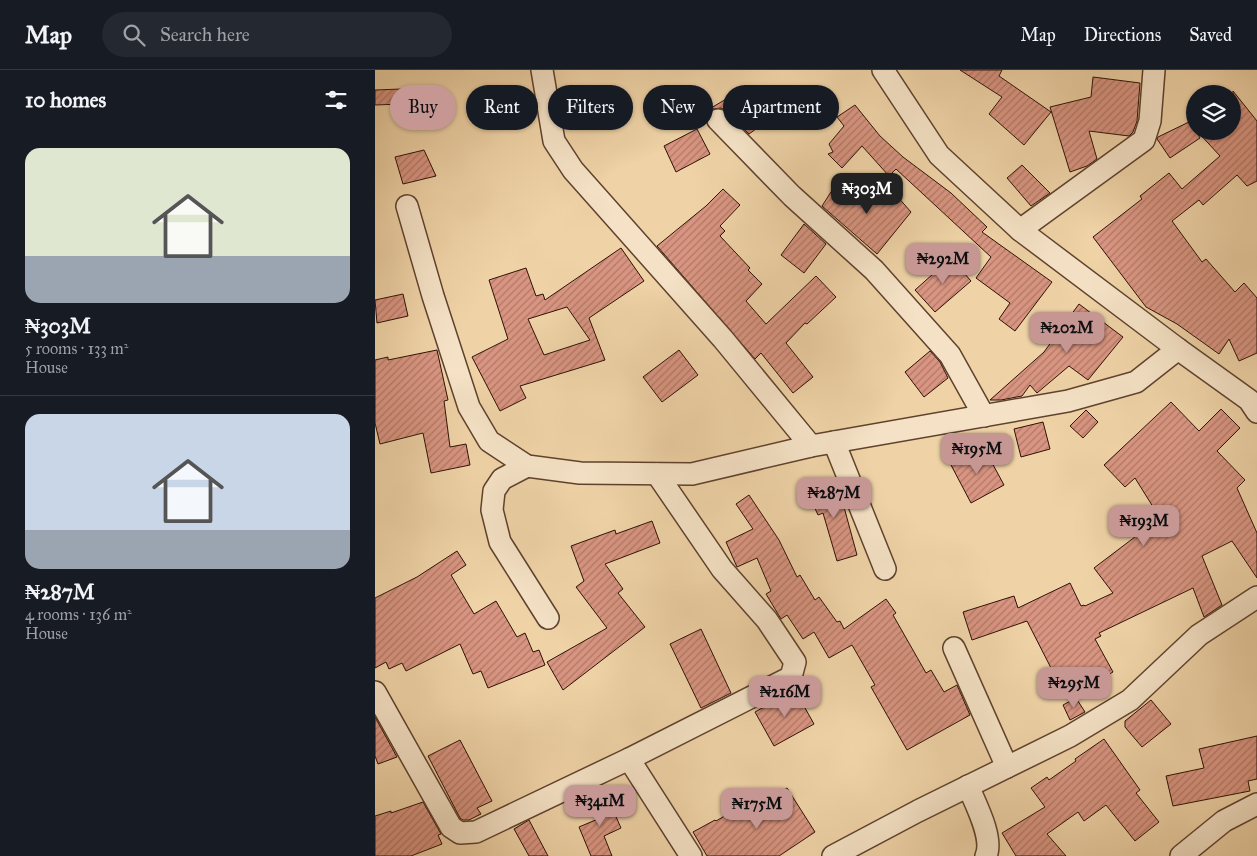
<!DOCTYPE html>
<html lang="en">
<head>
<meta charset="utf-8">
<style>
	:root { --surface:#171b24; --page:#242831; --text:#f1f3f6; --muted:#9ea1a6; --line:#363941; --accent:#c59692 }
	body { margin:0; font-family:"IM FELL Great Primer",serif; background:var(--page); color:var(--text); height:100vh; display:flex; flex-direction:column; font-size:19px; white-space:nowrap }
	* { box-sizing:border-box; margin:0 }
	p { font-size:16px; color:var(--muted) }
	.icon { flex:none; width:28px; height:28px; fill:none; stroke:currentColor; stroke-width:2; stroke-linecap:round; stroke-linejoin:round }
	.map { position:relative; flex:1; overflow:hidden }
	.panel { display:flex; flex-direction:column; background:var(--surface); width:375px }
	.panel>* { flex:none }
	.guide { position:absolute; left:15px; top:15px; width:475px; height:45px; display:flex; gap:10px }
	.tools { position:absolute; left:811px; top:15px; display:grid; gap:10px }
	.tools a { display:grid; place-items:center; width:55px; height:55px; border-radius:50%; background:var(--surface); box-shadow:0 1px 4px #0004; font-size:25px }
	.price { position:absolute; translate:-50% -42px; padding:0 11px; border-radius:10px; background:var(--accent); color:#111; font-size:16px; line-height:32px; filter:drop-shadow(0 1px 2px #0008) }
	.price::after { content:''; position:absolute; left:50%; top:30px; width:15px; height:11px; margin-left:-8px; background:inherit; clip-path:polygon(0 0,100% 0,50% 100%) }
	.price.active { background:#222; color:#fff }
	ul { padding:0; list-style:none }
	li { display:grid; align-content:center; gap:10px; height:265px; padding:0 25px }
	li+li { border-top:1px solid var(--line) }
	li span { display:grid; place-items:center; height:155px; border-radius:15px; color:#555 }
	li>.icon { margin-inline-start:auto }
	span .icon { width:90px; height:90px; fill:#fffc; stroke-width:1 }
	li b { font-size:21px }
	h2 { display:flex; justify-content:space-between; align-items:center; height:60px; padding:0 25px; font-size:21px }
	.chip { padding:0 18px; border-radius:22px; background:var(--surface); box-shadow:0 1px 4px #0004; font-size:18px; line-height:45px }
	.chip.active { background:var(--accent); color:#111 }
	header { display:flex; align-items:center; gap:30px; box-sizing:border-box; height:70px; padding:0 25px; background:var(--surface); border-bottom:1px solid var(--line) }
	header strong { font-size:24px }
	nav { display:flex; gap:28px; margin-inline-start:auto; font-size:18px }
	.search { width:350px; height:45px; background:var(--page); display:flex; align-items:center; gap:12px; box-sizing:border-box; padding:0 18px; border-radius:28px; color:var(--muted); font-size:19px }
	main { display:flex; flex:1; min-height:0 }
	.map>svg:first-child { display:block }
	.building { fill:url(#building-hatch); stroke:#2f1106; fill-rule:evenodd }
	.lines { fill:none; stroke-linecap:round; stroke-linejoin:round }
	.street-casing { stroke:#5f422e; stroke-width:24 }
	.street { stroke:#f5e2c6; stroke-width:21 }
</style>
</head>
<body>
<header>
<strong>Map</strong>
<div class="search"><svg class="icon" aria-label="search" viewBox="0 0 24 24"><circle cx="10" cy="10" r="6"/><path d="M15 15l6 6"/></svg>Search here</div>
<nav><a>Map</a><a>Directions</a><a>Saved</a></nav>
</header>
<main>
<section class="panel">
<h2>10 homes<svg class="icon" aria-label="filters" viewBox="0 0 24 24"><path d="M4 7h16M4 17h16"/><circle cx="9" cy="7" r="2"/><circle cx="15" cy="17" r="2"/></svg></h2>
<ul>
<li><span style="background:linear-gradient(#dfe7d0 70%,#9aa5b1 0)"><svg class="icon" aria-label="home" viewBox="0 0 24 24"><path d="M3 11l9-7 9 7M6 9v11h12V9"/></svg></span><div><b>₦303M</b><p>5 rooms · 133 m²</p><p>House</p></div></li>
<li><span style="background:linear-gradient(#c9d6e8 75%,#9aa5b1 0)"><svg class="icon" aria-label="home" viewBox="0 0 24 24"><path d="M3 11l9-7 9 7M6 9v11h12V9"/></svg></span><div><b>₦287M</b><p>4 rooms · 136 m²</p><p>House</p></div></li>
</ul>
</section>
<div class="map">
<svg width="882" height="786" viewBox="0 0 882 786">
	<defs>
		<pattern id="building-hatch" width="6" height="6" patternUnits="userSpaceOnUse" patternTransform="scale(1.25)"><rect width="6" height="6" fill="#d99581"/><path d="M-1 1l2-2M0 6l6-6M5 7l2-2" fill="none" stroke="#b07868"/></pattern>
	</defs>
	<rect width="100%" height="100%" fill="#efd3a7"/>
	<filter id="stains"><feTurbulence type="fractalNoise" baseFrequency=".004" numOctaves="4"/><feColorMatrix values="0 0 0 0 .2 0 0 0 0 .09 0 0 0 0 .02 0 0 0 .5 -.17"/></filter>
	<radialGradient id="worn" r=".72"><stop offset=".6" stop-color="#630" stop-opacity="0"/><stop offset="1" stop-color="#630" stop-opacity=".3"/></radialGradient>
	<g class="building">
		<polygon points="585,0 627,0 624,6 676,42 649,75 614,44 627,27"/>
		<polygon points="718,7 765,13 762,51 758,62 754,66 714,61 722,89 712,96 695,102 675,37 716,27"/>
		<polygon points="27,19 27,34 0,35 0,20"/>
		<polygon points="368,19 389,53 374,64 352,41 346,38 338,39 336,38"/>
		<polygon points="858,21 882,51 882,111 872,116 862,105 828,135 824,130 797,151 827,192 831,189 860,222 869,213 882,228 882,283 864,291 854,269 844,284 802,254 771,237 718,167 767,129 765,126 794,103 807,119 845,86 822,61 858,61"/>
		<polygon points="480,35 505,66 528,87 576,123 612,157 607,162 677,212 640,261 624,249 635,233 601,208 616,187 521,99 514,106 487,76 467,98 453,84 458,82 454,74 469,56 462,47"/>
		<polygon points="816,51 825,68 795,88 782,69 783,67"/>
		<polygon points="322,59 335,84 301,102 289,76"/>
		<polygon points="49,80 61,106 28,114 20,87"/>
		<polygon points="647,95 675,123 656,136 632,108"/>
		<polygon points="463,111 500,134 514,117 536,142 502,184 447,136"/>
		<polygon points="348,119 365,135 345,156 350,161 345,166 375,198 373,200 387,214 371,231 391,254 441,206 461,227 432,254 430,253 411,273 438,307 418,323 386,283 380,289 282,176 331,136"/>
		<polygon points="429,154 451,174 429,203 406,185"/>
		<path d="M246,178L269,211L214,248L230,290L145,316L151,328L125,341L97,287L133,269L114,210L151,198L161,226L168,224L170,230ZM192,237L215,270L169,285L153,249Z"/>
		<polygon points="576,188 596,211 560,242 540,220"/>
		<polygon points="28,224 33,246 2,253 0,230"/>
		<polygon points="704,234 748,267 713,310 694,296 662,323 655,315 647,326 626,330 615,330 669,282"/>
		<polygon points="62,280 73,330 69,331 75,377 91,374 95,395 56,403 48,363 5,374 0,353 0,290 13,287 13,290"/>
		<polygon points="304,280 323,305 287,332 268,307"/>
		<polygon points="555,281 565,292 573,308 549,327 530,302"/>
		<polygon points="796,332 824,361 846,339 865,358 842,381 870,410 862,418 882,463 882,508 857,471 827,486 847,535 829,547 818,518 724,563 726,566 720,569 738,602 716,615 713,612 692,628 675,599 676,598 652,551 597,570 588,542 639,526 643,538 695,513 706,536 709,535 710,536 738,523 719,498 785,448 760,408 750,417 729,395"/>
		<polygon points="711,340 723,352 708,368 695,356"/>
		<polygon points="668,352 675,379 646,387 639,359"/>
		<polygon points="609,378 629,415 596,433 576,395"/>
		<polygon points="456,410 469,437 482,485 462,491 448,443 443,445 432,421"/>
		<polygon points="374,425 404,470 422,507 425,505 440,530 444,527 462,552 465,551 469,559 511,529 521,543 518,545 551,603 556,600 569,622 582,615 595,645 532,680 496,617 500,615 477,575 454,588 439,562 428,569 412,545 406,549 391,524 396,521 382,488 362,497 351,472 378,459 361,434"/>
		<polygon points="277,451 285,473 230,494 248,519 243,523 270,557 188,620 172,592 232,558 201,517 209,511 196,476 240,460 241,464"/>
		<polygon points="82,481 91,495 76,505 99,544 121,531 142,567 150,563 158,582 164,580 170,595 113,618 106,601 98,604 85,574 31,601 27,593 14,599 11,592 0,598 0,528 42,507"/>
		<polygon points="326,559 356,623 326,638 295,574"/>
		<polygon points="420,620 439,654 399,676 380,642"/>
		<polygon points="701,628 710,642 695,650 688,635"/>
		<polygon points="776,630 796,654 767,677 750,657 750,651"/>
		<polygon points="0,647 22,687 3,694 0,686"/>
		<polygon points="882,666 882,709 873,711 875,721 798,736 791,706 829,698 824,679"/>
		<polygon points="729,669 765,720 761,723 784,752 760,771 731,735 709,751 703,742 672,764 691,786 641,786 627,763 670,737 656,718 672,707 674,710 701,691 700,689"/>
		<polygon points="85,670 117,731 102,738 106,744 94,750 88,750 85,748 53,686"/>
		<polygon points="412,718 440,762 404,786 332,786 318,762 340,750 341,751 370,734 374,741"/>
		<polygon points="230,722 246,758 229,766 237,786 216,786 204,757 223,749 214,729"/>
		<polygon points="48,732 66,764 63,765 67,774 36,786 0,786 0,746 16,741 16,743"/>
		<polygon points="154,750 173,786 154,786 139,759"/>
	</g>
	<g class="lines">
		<g class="street-casing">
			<g id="street">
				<polyline points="167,0 179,71 198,100 348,269 436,376"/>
				<polyline points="508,0 564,85 645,160 803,279 874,330 882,342"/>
				<polyline points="343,50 417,126 499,200 575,285 609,346"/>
				<polyline points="32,136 58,226 94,337 114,371 152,396 205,403 317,404 436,376 693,331 761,312 803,279"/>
				<polyline points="645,160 769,70 775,51 779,0"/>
				<polyline points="459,372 510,499"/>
				<polyline points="152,396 127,409 119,421 117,440 125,472 173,548"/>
				<polyline points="579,578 632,697"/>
				<polyline points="0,622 76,757 85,763 101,762 254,689 416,607 420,592 392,550 347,499 282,404"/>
				<polyline points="254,689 316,786"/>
				<path d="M593,716C600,733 619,768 611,786"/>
				<polyline points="458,786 543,741 695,666 755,630 824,565 882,527"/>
				<polyline points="806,786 849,751 882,734"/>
			</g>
		</g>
		<use href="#street" class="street"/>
	</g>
	<rect width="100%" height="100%" filter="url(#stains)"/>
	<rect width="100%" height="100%" fill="url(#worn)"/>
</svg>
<div class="tools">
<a><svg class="icon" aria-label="layers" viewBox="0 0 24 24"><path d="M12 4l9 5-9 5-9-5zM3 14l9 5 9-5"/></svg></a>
</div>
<b class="price active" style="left:492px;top:145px">₦303M</b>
<b class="price" style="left:568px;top:215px">₦292M</b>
<b class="price" style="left:692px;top:284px">₦202M</b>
<b class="price" style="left:602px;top:405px">₦195M</b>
<b class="price" style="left:459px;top:449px">₦287M</b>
<b class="price" style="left:769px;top:477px">₦193M</b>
<b class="price" style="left:699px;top:639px">₦295M</b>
<b class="price" style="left:410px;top:648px">₦216M</b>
<b class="price" style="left:225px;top:757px">₦341M</b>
<b class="price" style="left:382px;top:760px">₦175M</b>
<div class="guide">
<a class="chip active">Buy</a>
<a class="chip">Rent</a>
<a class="chip">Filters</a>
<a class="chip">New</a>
<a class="chip">Apartment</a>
</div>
</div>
</main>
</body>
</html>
